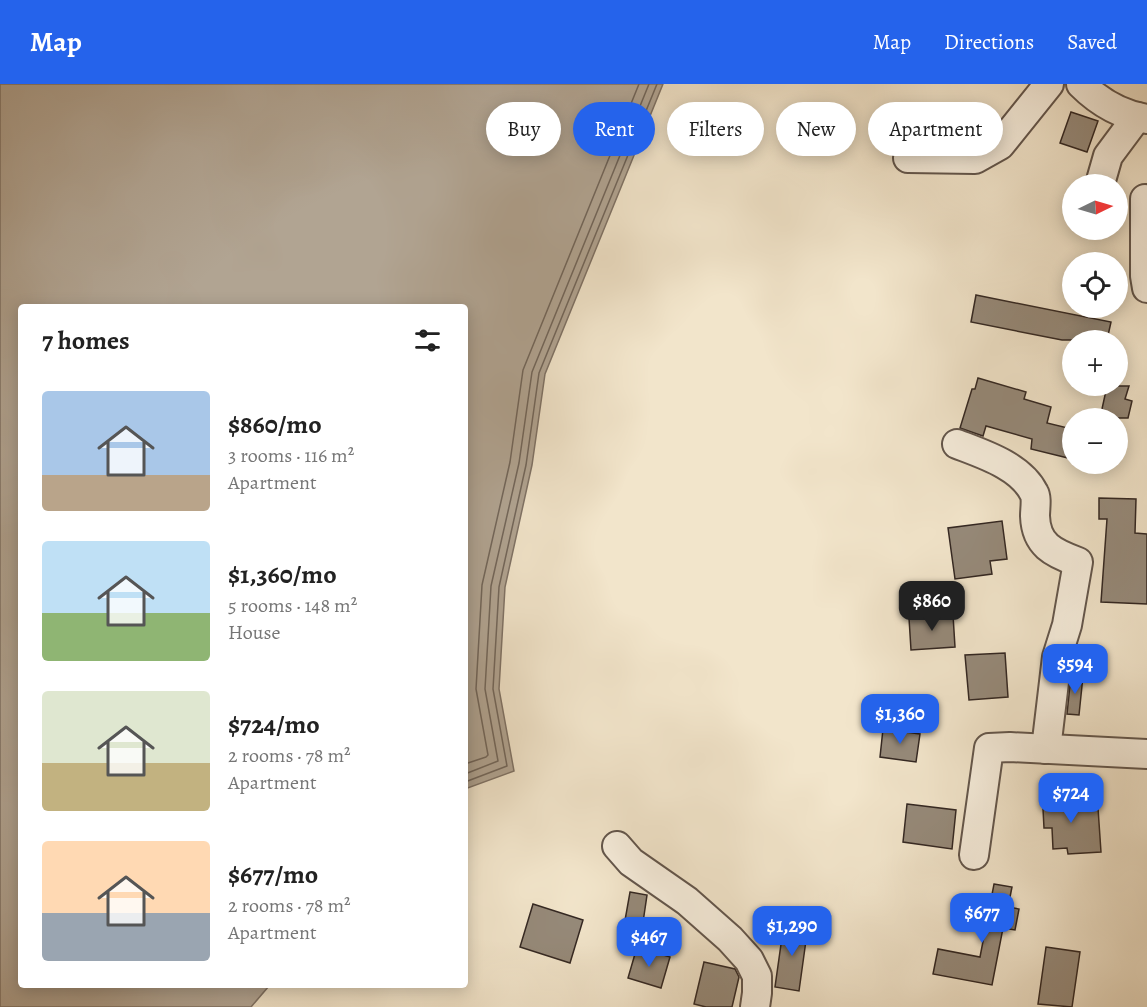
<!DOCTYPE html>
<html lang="en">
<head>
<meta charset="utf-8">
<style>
	:root { --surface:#fff; --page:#f6f6f6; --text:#222; --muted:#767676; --accent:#2563eb }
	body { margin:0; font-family:Alegreya,serif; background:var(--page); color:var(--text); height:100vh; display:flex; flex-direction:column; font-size:22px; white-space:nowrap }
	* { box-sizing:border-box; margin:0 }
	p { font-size:20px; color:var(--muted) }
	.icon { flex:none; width:33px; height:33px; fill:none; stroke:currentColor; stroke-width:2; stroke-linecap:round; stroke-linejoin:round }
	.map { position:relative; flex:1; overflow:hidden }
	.drawer { position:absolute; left:18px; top:220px; width:450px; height:684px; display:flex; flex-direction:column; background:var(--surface); border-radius:6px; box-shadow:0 3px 15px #0003 }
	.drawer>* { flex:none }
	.hud { position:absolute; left:486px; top:18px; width:570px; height:54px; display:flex; gap:12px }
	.needle { width:39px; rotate:85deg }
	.buttons { position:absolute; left:1062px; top:90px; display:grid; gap:12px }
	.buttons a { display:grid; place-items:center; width:66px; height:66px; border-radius:50%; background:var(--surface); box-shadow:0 3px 15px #0003; font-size:30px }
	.price { position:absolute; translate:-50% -51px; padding:0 14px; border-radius:12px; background:var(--accent); color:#fff; font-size:20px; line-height:39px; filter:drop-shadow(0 2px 3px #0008) }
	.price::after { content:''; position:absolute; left:50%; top:36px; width:18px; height:14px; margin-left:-9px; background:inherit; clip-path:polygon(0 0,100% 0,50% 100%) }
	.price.active { background:#222; color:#fff }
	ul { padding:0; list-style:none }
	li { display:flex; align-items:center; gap:18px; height:150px; padding:0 24px }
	li span { display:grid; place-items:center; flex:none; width:168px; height:120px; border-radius:6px; color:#555 }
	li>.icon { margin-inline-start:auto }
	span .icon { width:72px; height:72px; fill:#fffc; stroke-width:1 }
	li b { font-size:26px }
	h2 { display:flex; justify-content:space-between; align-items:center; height:72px; padding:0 24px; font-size:26px }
	.tag { padding:0 21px; border-radius:27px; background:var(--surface); box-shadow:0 3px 15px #0003; font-size:21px; line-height:54px }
	.tag.active { background:var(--accent); color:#fff }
	header { display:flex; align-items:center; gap:36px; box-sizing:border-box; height:84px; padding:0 30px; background:var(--accent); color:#fff }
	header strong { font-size:28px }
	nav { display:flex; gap:33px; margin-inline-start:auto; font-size:21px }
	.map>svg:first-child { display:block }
	.water { fill:#b1a492; stroke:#7f7265; stroke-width:1.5 }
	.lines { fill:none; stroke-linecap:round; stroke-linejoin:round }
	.shore { stroke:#72665a; stroke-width:1.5 }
	.building { fill:#968a7a; stroke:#332722; stroke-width:1.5 }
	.minor-casing { stroke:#63564c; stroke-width:32 }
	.minor { stroke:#f7eedd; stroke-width:28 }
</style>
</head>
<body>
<header>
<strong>Map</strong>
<nav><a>Map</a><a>Directions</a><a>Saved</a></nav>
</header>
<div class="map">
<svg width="1147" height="923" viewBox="0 0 1147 923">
	<rect width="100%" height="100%" fill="#f2e5cb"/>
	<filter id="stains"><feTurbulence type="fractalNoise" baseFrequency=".00333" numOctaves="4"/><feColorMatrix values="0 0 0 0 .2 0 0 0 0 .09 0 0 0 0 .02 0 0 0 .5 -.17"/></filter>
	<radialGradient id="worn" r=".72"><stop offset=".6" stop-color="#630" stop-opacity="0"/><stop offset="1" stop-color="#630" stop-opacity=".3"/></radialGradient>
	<polygon class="water" points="0,0 663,0 545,290 532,381 505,503 499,605 514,687 465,705 465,224 21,224 21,902 269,902 251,923 0,923"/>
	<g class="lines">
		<g class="shore">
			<polyline points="465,680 486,673 488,671 476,605 482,501 510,378 523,286 639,0"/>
			<polyline points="465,690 498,677 485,605 491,502 519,379 532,288 649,0"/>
			<polyline points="465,698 507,682 493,605 499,503 526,381 539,289 657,0"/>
		</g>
	</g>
	<g class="building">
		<polygon points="1071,28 1098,37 1087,68 1060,59"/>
		<polygon points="976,211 1111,238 1107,256 1062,256 971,238"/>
		<polygon points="978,294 1026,308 1024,315 1051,323 1047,339 1072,345 1072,375 1031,365 1032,355 986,342 983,352 960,344 972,305 975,305"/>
		<polygon points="1107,302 1129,302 1125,315 1132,317 1128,334 1100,334"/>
		<polygon points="1099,414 1136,415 1135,449 1147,450 1147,520 1101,518 1107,435 1099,435"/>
		<polygon points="1002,437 1007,475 990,477 992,490 955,495 948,444"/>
		<polygon points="953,531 955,563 911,566 909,534"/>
		<polygon points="1005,569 1008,613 969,616 965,571"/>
		<polygon points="1071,591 1083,592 1079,631 1067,630"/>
		<polygon points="883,645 920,650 916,678 880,673"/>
		<polygon points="1065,703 1066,726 1098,724 1101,768 1068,770 1067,764 1053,765 1052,744 1044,744 1042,705"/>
		<polygon points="907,720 956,726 952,765 903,758"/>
		<polygon points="994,800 1012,803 1008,823 1019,825 1015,846 1003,844 992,901 933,890 938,865 980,873"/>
		<polygon points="630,808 647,811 642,845 624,842"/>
		<polygon points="533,820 583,836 570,879 520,863"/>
		<polygon points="784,839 808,842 799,907 775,903"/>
		<polygon points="637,863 670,873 661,904 628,894"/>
		<polygon points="1046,863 1080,868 1072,923 1038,920"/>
		<polygon points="704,878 735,885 739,893 732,923 706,923 694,920"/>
	</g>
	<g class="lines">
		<g class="minor-casing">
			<g id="minor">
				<path d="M1081,0C1099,18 1122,31 1147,35"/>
				<polyline points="908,74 975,75 1000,61 1049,0"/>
				<polyline points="1100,100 1108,72 1137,33"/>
				<polyline points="1145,115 1145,192 1147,204"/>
				<path d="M957,360C983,370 1021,382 1034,409C1037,414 1035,425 1035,432C1036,461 1053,469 1078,478L1067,541L1057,573L1046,665"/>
				<polyline points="617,762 631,778 687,817 730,855 749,876 757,892 757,909 755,923"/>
				<polyline points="974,771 989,664 1010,663 1147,670"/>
			</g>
		</g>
		<use href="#minor" class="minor"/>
	</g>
	<rect width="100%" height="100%" filter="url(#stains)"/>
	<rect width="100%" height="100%" fill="url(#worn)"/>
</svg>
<div class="buttons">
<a><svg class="needle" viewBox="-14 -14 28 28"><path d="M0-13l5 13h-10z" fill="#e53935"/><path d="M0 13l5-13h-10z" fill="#767676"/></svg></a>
<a><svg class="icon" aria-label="locate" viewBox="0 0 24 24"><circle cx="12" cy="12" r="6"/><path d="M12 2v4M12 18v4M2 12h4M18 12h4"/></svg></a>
<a>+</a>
<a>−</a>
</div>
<b class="price active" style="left:932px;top:548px">$860</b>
<b class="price" style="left:1075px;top:611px">$594</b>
<b class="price" style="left:900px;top:661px">$1,360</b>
<b class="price" style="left:1071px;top:740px">$724</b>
<b class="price" style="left:982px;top:860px">$677</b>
<b class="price" style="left:792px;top:873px">$1,290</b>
<b class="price" style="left:649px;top:884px">$467</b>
<div class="hud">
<a class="tag">Buy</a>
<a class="tag active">Rent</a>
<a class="tag">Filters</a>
<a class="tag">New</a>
<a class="tag">Apartment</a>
</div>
<section class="drawer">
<h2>7 homes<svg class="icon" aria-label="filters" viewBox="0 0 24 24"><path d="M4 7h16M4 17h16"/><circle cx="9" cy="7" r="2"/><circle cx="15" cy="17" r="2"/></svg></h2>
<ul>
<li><span style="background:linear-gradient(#a9c7e8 70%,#b9a48a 0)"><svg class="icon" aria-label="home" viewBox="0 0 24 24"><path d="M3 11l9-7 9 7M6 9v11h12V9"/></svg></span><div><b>$860/mo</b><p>3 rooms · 116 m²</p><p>Apartment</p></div></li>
<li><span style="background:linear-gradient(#bfe0f5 60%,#8fb573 0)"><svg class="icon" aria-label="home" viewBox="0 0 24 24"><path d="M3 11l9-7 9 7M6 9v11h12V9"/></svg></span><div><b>$1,360/mo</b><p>5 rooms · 148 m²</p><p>House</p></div></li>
<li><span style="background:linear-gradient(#dfe7d0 60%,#c2b280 0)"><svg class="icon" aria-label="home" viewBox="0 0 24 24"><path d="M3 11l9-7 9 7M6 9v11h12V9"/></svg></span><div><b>$724/mo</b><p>2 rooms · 78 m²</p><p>Apartment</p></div></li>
<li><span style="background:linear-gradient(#ffd9b3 60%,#9aa5b1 0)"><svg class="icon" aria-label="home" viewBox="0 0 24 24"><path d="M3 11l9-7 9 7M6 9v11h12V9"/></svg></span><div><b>$677/mo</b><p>2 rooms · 78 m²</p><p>Apartment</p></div></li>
</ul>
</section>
</div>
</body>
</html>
